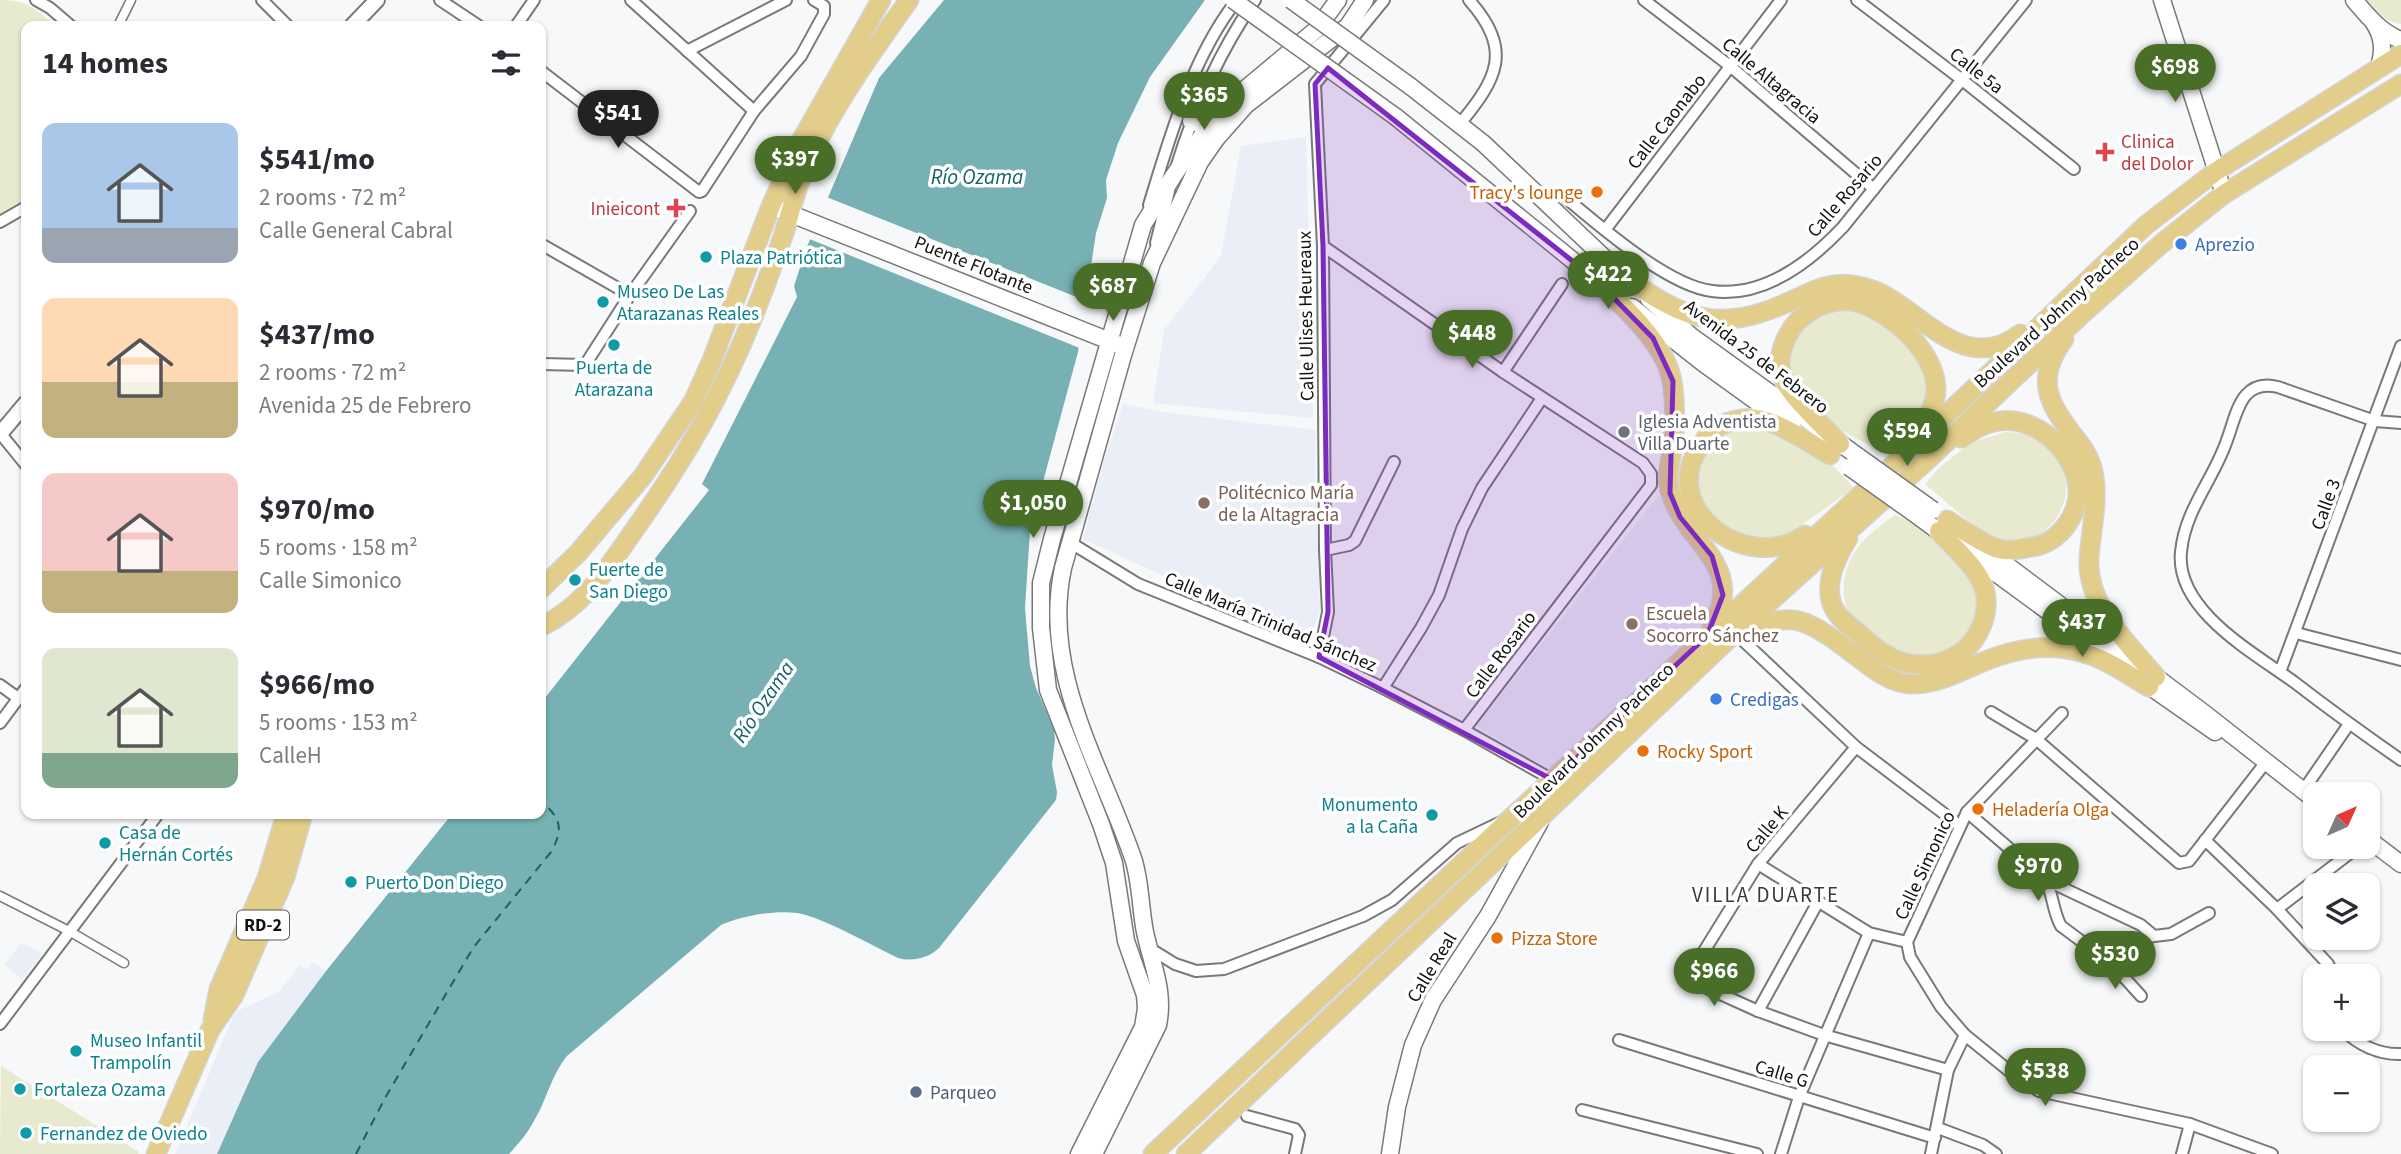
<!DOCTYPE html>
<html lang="en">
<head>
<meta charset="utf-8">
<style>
	:root { --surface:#fff; --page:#f7f7f7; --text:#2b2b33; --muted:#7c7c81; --accent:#496e28 }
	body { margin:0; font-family:"Source Sans 3",sans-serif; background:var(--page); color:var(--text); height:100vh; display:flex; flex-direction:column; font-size:26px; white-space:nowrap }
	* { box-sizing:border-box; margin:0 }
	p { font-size:23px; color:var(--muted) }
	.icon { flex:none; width:38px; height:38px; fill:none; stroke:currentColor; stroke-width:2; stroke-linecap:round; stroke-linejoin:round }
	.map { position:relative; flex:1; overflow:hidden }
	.side { position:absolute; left:21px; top:21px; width:525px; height:798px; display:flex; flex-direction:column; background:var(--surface); border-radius:14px; box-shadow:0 2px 5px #0004 }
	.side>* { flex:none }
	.needle { width:46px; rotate:45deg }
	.tools { position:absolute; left:2303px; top:782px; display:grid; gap:14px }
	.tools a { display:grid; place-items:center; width:77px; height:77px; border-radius:14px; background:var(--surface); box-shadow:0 2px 5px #0004; font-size:35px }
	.price { position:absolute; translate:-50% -60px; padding:0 16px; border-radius:24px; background:var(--accent); color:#fff; font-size:23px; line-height:46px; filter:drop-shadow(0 2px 4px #0008) }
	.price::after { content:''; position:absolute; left:50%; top:42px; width:21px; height:16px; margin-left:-10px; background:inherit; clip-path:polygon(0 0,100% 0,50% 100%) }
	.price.on { background:#222; color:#fff }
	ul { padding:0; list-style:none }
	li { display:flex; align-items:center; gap:21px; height:175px; padding:0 21px }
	li span { display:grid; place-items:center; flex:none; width:196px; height:140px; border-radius:14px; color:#555 }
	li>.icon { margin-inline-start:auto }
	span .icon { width:84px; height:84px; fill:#fffc; stroke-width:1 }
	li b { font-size:30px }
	h2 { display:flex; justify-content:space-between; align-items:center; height:84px; padding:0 21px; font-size:30px }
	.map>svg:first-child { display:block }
	.built { fill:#eaeef6 }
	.green { fill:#e7eacf }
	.water { fill:#78b1b3 }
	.pier { fill:#f7f8f9 }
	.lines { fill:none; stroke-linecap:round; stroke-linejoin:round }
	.ferry { stroke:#156366; stroke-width:2; stroke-dasharray:9 7; stroke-linecap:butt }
	.pedestrian-casing { stroke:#79797a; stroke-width:11 }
	.minor-casing { stroke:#79797a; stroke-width:14 }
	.tertiary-casing { stroke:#79797a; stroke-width:18 }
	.secondary-casing { stroke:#79797a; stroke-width:19 }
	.primary-casing { stroke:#d4d4d5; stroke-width:21 }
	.pedestrian { stroke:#fff; stroke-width:8 }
	.minor { stroke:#fff; stroke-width:10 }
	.tertiary { stroke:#fff; stroke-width:14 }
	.secondary { stroke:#fff; stroke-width:16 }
	.primary { stroke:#e3cd8a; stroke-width:18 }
	.secondary-bridge-casing { stroke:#79797a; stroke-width:19; stroke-linecap:butt }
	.secondary-bridge { stroke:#fff; stroke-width:16 }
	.marked { fill:#7b2cbf; fill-opacity:0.2; stroke:#7b2cbf; stroke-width:5; stroke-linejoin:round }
	.health-dot { fill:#e0444e; stroke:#fff; stroke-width:2.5 }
	.food-dot { fill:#e8710a; stroke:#fff; stroke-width:2.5 }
	.shop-dot { fill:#3f7fe0; stroke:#fff; stroke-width:2.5 }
	.culture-dot { fill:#0f9aa8; stroke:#fff; stroke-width:2.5 }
	.worship-dot { fill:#6b7280; stroke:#fff; stroke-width:2.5 }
	.education-dot { fill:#8d6e63; stroke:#fff; stroke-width:2.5 }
	.service-dot { fill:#5c6f8a; stroke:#fff; stroke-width:2.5 }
	.labels { text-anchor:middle; stroke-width:7; stroke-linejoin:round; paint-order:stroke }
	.shield { fill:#fff; stroke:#59595a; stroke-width:2 }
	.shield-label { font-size:18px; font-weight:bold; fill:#121213 }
	.street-label { font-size:19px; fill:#121213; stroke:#fff }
	.health-label { font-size:19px; fill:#be3a42; stroke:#fff; text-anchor:start }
	.food-label { font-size:19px; fill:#c56008; stroke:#fff; text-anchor:start }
	.shop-label { font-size:19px; fill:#366cbe; stroke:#fff; text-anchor:start }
	.culture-label { font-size:19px; fill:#0d838f; stroke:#fff; text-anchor:start }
	.worship-label { font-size:19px; fill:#5b616d; stroke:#fff; text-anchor:start }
	.education-label { font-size:19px; fill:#785e54; stroke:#fff; text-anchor:start }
	.service-label { font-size:19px; fill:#4e5e75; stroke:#fff; text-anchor:start }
	.water-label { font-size:21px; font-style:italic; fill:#156366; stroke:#fff }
	.neighbourhood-label { font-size:21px; letter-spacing:2px; fill:#3a3a3b; stroke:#fff }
</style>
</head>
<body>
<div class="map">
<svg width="2401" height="1154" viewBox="0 0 2401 1154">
	<rect width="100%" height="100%" fill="#f7f8f9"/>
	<g class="built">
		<polygon points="1306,137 1313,418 1153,403 1164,330 1221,256 1241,146"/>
		<polygon points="1123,404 1169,413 1316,430 1315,466 1320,612 1307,642 1083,539 1103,464"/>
		<polygon points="1659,495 1674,526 1706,560 1718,592 1715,608 1698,640 1551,770 1476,726"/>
		<polygon points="21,943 42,953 22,979 4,965"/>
		<polygon points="313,962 326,971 258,1062 217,1154 175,1154 235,1012 279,992 300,965 307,970"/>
	</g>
	<g class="green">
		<path d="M0,0C29,0 34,9 56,26H26V200L8,213L0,216Z"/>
		<path d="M2367,0H2401V24C2385,22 2377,11 2367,0Z"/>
		<path d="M1842,305C1853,309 1867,312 1878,318C1906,334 1939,373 1922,407C1912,426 1897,438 1883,453L1837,428L1789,382C1786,342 1802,316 1842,305Z"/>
		<polygon points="1748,421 1808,447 1834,467 1854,488 1783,538 1743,540 1709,515 1700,496 1699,475 1705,455 1717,438 1728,429"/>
		<path d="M2006,432C2108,434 2067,573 1988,534C1969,524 1943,498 1925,484L1940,467L1970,443Z"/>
		<path d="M1895,515C1904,520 1915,523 1924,529C1961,554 2006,606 1958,644C1943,656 1923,663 1903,659C1893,657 1881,644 1873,638C1858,627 1846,615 1844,596C1841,557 1865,536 1895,515Z"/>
		<polygon points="1,1066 139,1152 138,1154 0,1154"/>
	</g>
	<path class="water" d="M944,0H1205L1150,77L1118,143L1106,180L1107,198L1096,233L1078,352L1030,530L1025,608L1030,666L1036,688L1054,729L1055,739L1052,765L1057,792L1056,800L939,948C929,958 912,962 898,958C873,946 822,917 797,913C773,910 742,916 721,925L567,1056C550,1078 548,1097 535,1119C528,1133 519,1143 509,1154H217L258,1062L326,971L452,814H541V703L709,490L702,484L797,297L794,286L806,249L879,78Z"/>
	<polygon class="pier" points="824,196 1089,302 1082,349 807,238"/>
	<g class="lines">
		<path class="ferry" d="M356,1154L385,1098L473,948L551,852C564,829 561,818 541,801"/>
		<g class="pedestrian-casing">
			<g id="pedestrian">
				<polyline points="118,26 131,0"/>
				<polyline points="0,896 69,931 124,963"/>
			</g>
		</g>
		<g class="minor-casing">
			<g id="minor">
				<polyline points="36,0 50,8 71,26"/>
				<polyline points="262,0 288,26"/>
				<polyline points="440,0 479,26"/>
				<polyline points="631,0 754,111"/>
				<polyline points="1644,0 1730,66 1874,189"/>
				<polyline points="1857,0 1961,79 2074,169"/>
				<polyline points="516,26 534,0"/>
				<polyline points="687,51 786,0"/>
				<polyline points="541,71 699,192 702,191 754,111 801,56 824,14 824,6 814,0"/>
				<path d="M1459,125C1498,78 1513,50 1469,0"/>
				<path d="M1177,165C1195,106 1220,51 1255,0"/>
				<path d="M1567,199C1601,227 1668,286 1712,291C1764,298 1810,262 1843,227L2026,0"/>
				<path d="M1149,205C1170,137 1192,57 1237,0"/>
				<polyline points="0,222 26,207"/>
				<polyline points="1605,230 1781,0"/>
				<polyline points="1156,243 1169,191"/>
				<polyline points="541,244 630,295"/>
				<polyline points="1323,246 1503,372 1643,463 1651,474 1651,485 1464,730"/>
				<polyline points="541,364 585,365 630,295 690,211"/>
				<polyline points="1503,372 1562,284"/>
				<path d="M2401,423L2375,421L2278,387C2241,378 2237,413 2227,440C2214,479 2185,509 2181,552C2175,610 2254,653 2294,682C2329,709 2365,735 2401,760"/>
				<polyline points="0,433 26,465"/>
				<polyline points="1071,543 1138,584 1319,657 1383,688 1464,730 1553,780 1569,791"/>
				<polyline points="1325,550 1349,545 1355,541 1394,462"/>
				<polyline points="1735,633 1856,747 1959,825"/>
				<polyline points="2296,633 2401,660"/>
				<polyline points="1319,657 1328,612 1325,550 1323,246 1315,84 1384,0"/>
				<polyline points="2280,672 2401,346"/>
				<polyline points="0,685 18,698"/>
				<polyline points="1383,688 1421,628 1439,595 1462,529 1482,488 1542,398"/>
				<polyline points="1991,712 2036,739 2179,863 2189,861 2266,762"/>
				<polyline points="0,723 26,688"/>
				<polyline points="1856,747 1758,864 1693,969 1693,977 1696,983 1758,1011 1824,1035 1948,1070"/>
				<polyline points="2303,791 2349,724"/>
				<polyline points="1967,812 2046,880 2141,925 2154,936 2147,938 2112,964"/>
				<polyline points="2205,840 2277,909 2328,964 2334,976"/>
				<polyline points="1758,864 1869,933 1907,942"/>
				<path d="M2046,880C2053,895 2053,912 2061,926L2112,964L2141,996"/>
				<polyline points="2277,909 2358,847"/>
				<polyline points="2154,936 2171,934 2209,913"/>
				<polyline points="1907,942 1910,957 1941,1007 1965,1035 2013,1074 2039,1091 2190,1124 2272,1154"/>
				<polyline points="1907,942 1967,812 2062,713"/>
				<polyline points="1149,948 1175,964 1196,971 1224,969 1363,916 1392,900 1457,843 1501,822"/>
				<polyline points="1758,1011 1818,902"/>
				<polyline points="0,1024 158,814"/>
				<path d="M2343,1029C2357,1045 2380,1055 2401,1054"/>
				<polyline points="1619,1040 1935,1138"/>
				<polyline points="1582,1110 1757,1154"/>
				<polyline points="1247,1116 1295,1129 1299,1135 1295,1154"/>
				<polyline points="1938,1128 1983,1145 1996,1154"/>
				<polyline points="1781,1154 1799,1097 1869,933"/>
				<polyline points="1931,1154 1948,1070 1965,1035"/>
				<polyline points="2182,1154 2190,1124"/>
			</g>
		</g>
		<g class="tertiary-casing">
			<g id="tertiary">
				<polyline points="352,26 377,0"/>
				<polyline points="0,434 26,403"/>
			</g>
		</g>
		<g class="secondary-casing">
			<g id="secondary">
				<polyline points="2162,0 2224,194"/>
				<path d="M2354,0C2367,15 2381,33 2401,40"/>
				<path d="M2374,23C2383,37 2384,50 2379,67"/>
				<polyline points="1410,86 1483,143 1632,284"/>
				<polyline points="1396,117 1603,285"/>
				<polyline points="1191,121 1208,127"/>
				<polyline points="771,206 1117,344"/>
				<polyline points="1649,299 1691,336 1859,457"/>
				<polyline points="1632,307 1703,363 1793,428"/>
				<polyline points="1922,519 2113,659"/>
				<polyline points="1980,545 2204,713 2315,800"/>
				<polyline points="2139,679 2215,732"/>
				<polyline points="2368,839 2401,864"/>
				<polyline points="1079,1154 1143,1027 1146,1009 1145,995 1126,941 1114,863 1101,824 1048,690 1041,628 1041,583 1052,539 1143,225 1174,175 1208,127 1238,95 1317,29 1338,0"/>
				<path d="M1094,1154L1158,1025C1165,991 1152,965 1145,932C1140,907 1141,882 1133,858C1100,763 1041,672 1063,568L1123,355L1152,263L1200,162L1216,139L1246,105L1348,26L1365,0"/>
				<polyline points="1390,1154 1397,1107 1413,1045 1433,1000 1488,916 1540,822"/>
			</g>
		</g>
		<g class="primary-casing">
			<g id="primary">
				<path d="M1624,277C1686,320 1719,334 1791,301C1811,292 1830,281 1852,285C1866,287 1881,292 1892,300C1931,324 1970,372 2020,334"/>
				<path d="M1594,278C1620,304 1650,329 1666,362C1676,383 1675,414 1674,436C1673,455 1664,475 1671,494C1687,544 1747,566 1712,626"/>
				<path d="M2064,339C2036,377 2046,401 2073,435C2081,445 2088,454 2092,467C2100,497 2091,528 2089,558C2086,606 2129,644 2156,677"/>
				<path d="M1840,444C1826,428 1787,394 1782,375C1778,364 1781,349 1786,339C1796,315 1824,298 1851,301C1888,307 1944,357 1935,398C1932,410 1926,421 1919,431"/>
				<path d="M1947,520C1960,528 1986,546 1999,549C2008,552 2021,549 2031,547C2060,544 2083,511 2077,481C2070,446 2031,413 1994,422C1982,424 1971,432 1961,438"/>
				<path d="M1805,535C1747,576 1657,509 1700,446C1706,438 1710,432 1718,427C1733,418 1753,416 1769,422C1790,429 1811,444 1830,455"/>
				<path d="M1848,538C1837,556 1824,583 1832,604C1836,616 1848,625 1857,632C1870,644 1889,660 1906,663C1938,670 1969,656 1981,627C1987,614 1988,598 1983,585C1975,565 1953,547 1939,531"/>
				<polyline points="541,589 578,553 643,476 693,402 712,360 771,206 797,148 881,0"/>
				<path d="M541,627C586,604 607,569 635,529C685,458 721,397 753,317C765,287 776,257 786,227C792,205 798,182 808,161C835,103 872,52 909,0"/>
				<path d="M1742,631C1758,624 1782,617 1799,621C1822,627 1851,653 1871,667C1881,675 1896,683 1909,684C1935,685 1957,673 1980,663C2017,647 2055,641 2093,656C2113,663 2131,677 2149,687"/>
				<polyline points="213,1019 219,989 267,878 286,814"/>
				<polyline points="156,1154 210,1030 234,995 285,877 303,814"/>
				<polyline points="1153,1154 1510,819 1907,452 2146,225 2215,172 2401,54"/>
				<polyline points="1186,1154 1735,633 1923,464 2080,316 2161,244 2224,194 2401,84"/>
			</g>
		</g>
		<use href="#pedestrian" class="pedestrian"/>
		<use href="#minor" class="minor"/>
		<use href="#tertiary" class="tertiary"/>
		<use href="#secondary" class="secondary"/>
		<use href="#primary" class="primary"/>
		<g class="secondary-bridge-casing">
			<g id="secondary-bridge">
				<polyline points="1233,0 1396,117"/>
				<polyline points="1291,0 1410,86"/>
				<polyline points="1859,457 1933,510"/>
				<polyline points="1849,467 1922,519"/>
			</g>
		</g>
		<use href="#secondary-bridge" class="secondary-bridge"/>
	</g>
	<path class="marked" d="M1328,68L1594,278L1653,338L1673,381L1670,493L1680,517L1712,556L1723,595L1707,636L1553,780L1319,657L1328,612L1323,246L1315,84Z"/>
	<g class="health-dot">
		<path d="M2101.5 141.5h7v7h7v7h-7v7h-7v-7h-7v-7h7z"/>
		<path d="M672.5 197.5h7v7h7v7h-7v7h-7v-7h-7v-7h7z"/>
	</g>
	<g class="food-dot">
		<circle cx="1597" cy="192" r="7"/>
		<circle cx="1643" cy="751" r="7"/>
		<circle cx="1978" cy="809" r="7"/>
		<circle cx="1497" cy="938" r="7"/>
	</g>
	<g class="shop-dot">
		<circle cx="2181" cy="244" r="7"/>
		<circle cx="1716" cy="699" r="7"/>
	</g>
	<g class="culture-dot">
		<circle cx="706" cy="257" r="7"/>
		<circle cx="603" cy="302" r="7"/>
		<circle cx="614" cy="345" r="7"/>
		<circle cx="575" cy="580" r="7"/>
		<circle cx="1432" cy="815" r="7"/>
		<circle cx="105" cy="843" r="7"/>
		<circle cx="351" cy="882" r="7"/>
		<circle cx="76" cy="1051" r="7"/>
		<circle cx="20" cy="1089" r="7"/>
		<circle cx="26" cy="1133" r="7"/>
	</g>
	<circle class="worship-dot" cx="1624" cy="432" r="7"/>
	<g class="education-dot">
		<circle cx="1204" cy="503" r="7"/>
		<circle cx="1632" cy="624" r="7"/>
	</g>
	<circle class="service-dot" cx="916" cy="1092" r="7"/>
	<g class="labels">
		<rect class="shield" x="237" y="910.5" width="52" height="29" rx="5"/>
		<g class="shield-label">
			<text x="263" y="931">RD-2</text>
		</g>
		<g class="street-label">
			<text transform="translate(1977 70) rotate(38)" y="7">Calle 5a</text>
			<text transform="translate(1772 80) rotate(40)" y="7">Calle Altagracia</text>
			<text transform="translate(1666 121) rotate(-52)" y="7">Calle Caonabo</text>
			<text transform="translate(1844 195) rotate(-49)" y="7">Calle Rosario</text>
			<text transform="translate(974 264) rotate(22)" y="7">Puente Flotante</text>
			<text transform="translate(2056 312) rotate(-42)" y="7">Boulevard Johnny Pacheco</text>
			<text transform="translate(1305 316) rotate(-91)" y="7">Calle Ulises Heureaux</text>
			<text transform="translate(1757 356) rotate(37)" y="7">Avenida 25 de Febrero</text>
			<text transform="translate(2325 504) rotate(-70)" y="7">Calle 3</text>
			<text transform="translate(1271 621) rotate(23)" y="7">Calle María Trinidad Sánchez</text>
			<text transform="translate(1500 654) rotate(-53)" y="7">Calle Rosario</text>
			<text transform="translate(1593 740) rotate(-44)" y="7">Boulevard Johnny Pacheco</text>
			<text transform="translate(1766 829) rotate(-50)" y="7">Calle K</text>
			<text transform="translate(1924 865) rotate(-65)" y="7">Calle Simonico</text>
			<text transform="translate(1431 967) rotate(-59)" y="7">Calle Real</text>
			<text transform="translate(1782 1073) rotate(17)" y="7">Calle G</text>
		</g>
		<g class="health-label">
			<text x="2121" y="148">Clinica<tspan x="2121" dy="22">del Dolor</tspan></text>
			<text x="660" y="215" text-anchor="end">Inieicont</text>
		</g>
		<g class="food-label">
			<text x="1583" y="199" text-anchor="end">Tracy's lounge</text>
			<text x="1657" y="758">Rocky Sport</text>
			<text x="1992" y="816">Heladería Olga</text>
			<text x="1511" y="945">Pizza Store</text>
		</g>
		<g class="shop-label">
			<text x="2195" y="251">Aprezio</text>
			<text x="1730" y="706">Credigas</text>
		</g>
		<g class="culture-label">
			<text x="720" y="264">Plaza Patriótica</text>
			<text x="617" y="298">Museo De Las<tspan x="617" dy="22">Atarazanas Reales</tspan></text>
			<text x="614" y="374" text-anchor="middle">Puerta de<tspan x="614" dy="22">Atarazana</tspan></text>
			<text x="589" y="576">Fuerte de<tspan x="589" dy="22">San Diego</tspan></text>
			<text x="1418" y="811" text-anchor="end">Monumento<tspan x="1418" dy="22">a la Caña</tspan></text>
			<text x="119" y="839">Casa de<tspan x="119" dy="22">Hernán Cortés</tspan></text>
			<text x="365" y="889">Puerto Don Diego</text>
			<text x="90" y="1047">Museo Infantil<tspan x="90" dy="22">Trampolín</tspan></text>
			<text x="34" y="1096">Fortaleza Ozama</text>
			<text x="40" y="1140">Fernandez de Oviedo</text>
		</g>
		<g class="worship-label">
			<text x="1638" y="428">Iglesia Adventista<tspan x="1638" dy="22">Villa Duarte</tspan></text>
		</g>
		<g class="education-label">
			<text x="1218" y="499">Politécnico María<tspan x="1218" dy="22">de la Altagracia</tspan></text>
			<text x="1646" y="620">Escuela<tspan x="1646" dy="22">Socorro Sánchez</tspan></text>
		</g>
		<g class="service-label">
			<text x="930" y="1099">Parqueo</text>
		</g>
		<g class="water-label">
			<text x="977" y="184">Río Ozama</text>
			<text transform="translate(763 702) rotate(-56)" y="7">Río Ozama</text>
		</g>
		<g class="neighbourhood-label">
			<text x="1766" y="902">VILLA DUARTE</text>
		</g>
	</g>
</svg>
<div class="tools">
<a><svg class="needle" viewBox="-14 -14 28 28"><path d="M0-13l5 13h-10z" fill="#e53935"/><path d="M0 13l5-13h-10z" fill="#7c7c81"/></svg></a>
<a><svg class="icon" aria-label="layers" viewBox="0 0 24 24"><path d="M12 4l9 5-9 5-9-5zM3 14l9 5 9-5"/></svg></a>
<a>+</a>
<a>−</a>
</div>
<b class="price" style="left:2175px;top:104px">$698</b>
<b class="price" style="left:1204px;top:132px">$365</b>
<b class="price on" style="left:618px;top:150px">$541</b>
<b class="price" style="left:795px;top:196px">$397</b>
<b class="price" style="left:1608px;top:311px">$422</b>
<b class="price" style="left:1113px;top:323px">$687</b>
<b class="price" style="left:1472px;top:370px">$448</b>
<b class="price" style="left:1907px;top:468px">$594</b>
<b class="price" style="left:1033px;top:540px">$1,050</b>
<b class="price" style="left:2082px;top:659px">$437</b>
<b class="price" style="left:2038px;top:903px">$970</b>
<b class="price" style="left:2115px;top:991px">$530</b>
<b class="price" style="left:1714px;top:1008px">$966</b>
<b class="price" style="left:2045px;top:1108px">$538</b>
<section class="side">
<h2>14 homes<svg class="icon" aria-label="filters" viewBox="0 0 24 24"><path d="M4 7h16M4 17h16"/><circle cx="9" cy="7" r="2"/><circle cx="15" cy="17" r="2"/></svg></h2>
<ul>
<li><span style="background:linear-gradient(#a9c7e8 75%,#9aa5b1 0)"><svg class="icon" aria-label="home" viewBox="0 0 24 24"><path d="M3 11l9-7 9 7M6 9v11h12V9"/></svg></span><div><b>$541/mo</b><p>2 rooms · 72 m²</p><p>Calle General Cabral</p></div></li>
<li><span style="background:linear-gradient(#ffd9b3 60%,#c2b280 0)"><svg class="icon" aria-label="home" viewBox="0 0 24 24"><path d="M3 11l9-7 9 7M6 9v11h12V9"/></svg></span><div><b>$437/mo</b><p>2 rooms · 72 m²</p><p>Avenida 25 de Febrero</p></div></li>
<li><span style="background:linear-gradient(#f6c9c9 70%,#c2b280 0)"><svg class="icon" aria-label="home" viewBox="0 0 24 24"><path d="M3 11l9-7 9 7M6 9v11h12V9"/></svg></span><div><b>$970/mo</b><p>5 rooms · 158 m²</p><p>Calle Simonico</p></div></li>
<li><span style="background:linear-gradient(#dfe7d0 75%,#7fa58c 0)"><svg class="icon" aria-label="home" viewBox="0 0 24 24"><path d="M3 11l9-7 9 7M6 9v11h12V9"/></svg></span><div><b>$966/mo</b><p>5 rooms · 153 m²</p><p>CalleH</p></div></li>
</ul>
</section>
</div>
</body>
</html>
